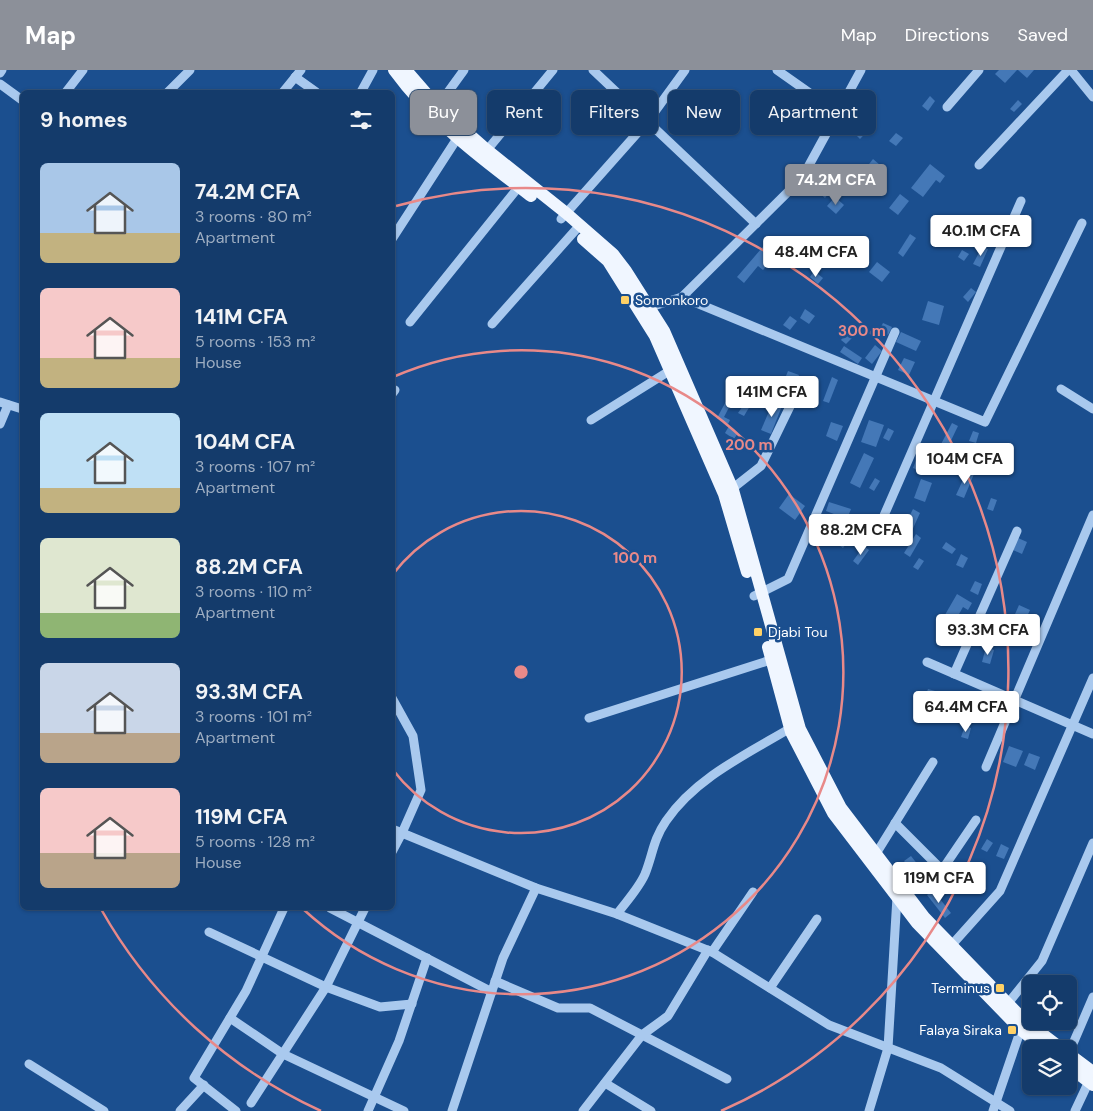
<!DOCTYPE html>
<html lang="en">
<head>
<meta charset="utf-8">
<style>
	:root { --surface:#143b6b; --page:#214673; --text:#f1f3f6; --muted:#9dadc1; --line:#33557e; --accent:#8c9099 }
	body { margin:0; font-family:"DM Sans",sans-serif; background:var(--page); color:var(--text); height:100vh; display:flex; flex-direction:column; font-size:19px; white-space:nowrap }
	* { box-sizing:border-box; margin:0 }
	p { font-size:16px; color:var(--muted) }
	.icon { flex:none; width:28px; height:28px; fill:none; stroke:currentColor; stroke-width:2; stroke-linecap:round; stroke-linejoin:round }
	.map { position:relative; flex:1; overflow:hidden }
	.panel { position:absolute; left:20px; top:20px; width:375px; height:820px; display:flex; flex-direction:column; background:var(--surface); border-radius:8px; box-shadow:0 1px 4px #0004,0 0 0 1px var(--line) }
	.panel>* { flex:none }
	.top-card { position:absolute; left:410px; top:20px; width:475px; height:45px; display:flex; gap:10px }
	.fabs { position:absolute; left:1022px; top:905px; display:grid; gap:10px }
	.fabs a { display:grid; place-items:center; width:55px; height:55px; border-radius:8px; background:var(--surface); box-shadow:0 1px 4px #0004,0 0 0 1px var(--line); font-size:25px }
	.price { position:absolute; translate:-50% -42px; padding:0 11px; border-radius:5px; background:#fff; color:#222; font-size:16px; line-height:32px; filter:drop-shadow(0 1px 2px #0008) }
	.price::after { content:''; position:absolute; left:50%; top:30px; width:15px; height:11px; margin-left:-8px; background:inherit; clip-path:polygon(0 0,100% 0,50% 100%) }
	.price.selected { background:var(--accent); color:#fff }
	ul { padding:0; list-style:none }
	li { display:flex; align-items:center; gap:15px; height:125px; padding:0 20px }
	li span { display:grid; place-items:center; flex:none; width:140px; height:100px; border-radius:8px; color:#555 }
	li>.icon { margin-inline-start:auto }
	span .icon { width:60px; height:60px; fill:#fffc; stroke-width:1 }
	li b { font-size:21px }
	h2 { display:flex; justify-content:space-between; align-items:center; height:60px; padding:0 20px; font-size:21px }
	.pill { padding:0 18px; border-radius:8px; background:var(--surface); box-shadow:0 1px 4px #0004,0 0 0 1px var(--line); font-size:18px; line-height:45px }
	.pill.selected { background:var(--accent); color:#fff }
	header { display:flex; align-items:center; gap:30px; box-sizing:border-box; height:70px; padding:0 25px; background:var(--accent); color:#fff }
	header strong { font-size:24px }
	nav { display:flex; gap:28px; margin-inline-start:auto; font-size:18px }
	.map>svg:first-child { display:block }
	.building { fill:#4478b7 }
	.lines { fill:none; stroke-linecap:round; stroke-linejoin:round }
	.minor { stroke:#a9c9ee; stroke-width:9 }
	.major { stroke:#f0f6ff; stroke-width:12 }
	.ring { fill:none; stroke:#e88989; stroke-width:2.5 }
	.poi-dot { fill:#ffd166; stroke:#1b4f8f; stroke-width:2 }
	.labels { text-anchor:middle; stroke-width:5; stroke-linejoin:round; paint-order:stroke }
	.poi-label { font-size:14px; fill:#fff; stroke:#1b4f8f; text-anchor:start }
	.centre { fill:#e88989; stroke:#1b4f8f; stroke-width:2.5 }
	.ring-label { font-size:15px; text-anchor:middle; font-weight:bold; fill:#e88989; stroke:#1b4f8f; stroke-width:5; stroke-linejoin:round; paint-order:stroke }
</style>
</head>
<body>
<header>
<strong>Map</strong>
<nav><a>Map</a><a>Directions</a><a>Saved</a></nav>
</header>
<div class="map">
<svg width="1093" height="1041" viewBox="0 0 1093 1041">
	<rect width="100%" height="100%" fill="#1b4f8f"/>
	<g class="building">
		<polygon points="999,0 1017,0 1005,13 995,4"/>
		<polygon points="1018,0 1034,0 1027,8"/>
		<polygon points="930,26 935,31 928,41 922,36"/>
		<polygon points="1018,30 1022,34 1014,42 1010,39"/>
		<polygon points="869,48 875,53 860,69 855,64"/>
		<polygon points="896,63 903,68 896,76 889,71"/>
		<polygon points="873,89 880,95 873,104 866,98"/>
		<polygon points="930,94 945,106 940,113 936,110 923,127 911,118"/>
		<polygon points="820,111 831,120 825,128 814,118"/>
		<polygon points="900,124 909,131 898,145 889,138"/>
		<polygon points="835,127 844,135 836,144 827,136"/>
		<polygon points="910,164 916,168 903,187 898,183"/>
		<polygon points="767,172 774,178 766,187 771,191 763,200 758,196 744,213 737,207"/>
		<polygon points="982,177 988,179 980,197 973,194"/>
		<polygon points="962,180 969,184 964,191 958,187"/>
		<polygon points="877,192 890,202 882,212 869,202"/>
		<polygon points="814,201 823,208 818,214 810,207"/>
		<polygon points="971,218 976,222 968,232 963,227"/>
		<polygon points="928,231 944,236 939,255 922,250"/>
		<polygon points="805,239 815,246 809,254 800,248"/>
		<polygon points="790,246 797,251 790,260 783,255"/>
		<polygon points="883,253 892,257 888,265 879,261"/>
		<polygon points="848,261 854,266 846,274 841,270"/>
		<polygon points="901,262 921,271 916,281 896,272"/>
		<polygon points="875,275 882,281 872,294 865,288"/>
		<polygon points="844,276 862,288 858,294 840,282"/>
		<polygon points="904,288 915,292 909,305 898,300"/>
		<polygon points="788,301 799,305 795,315 784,311"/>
		<polygon points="832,307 838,310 829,333 823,331"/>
		<polygon points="730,324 735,326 724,347 730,350 728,354 717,348"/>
		<polygon points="773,332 782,336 771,364 761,360"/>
		<polygon points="745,333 750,336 744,346 738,343"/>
		<polygon points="869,350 884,355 876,377 861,372"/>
		<polygon points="831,352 843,356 837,371 826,366"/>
		<polygon points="952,353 958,356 945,383 938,380"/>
		<polygon points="729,356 738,363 734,369 725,363"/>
		<polygon points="888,358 894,361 889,371 883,368"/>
		<polygon points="973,361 979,363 976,373 969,371"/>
		<polygon points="963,377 973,381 967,394 957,389"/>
		<polygon points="921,378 926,380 918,400 913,398"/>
		<polygon points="933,381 938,384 931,399 926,397"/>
		<polygon points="864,383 874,388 860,418 850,413"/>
		<polygon points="967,401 974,404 964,428 956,425"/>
		<polygon points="875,408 880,411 874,421 869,418"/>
		<polygon points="921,409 932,413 925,432 914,428"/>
		<polygon points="789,424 805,436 795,450 779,438"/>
		<polygon points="991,428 997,430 993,441 987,439"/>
		<polygon points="829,432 851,439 847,449 826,441"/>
		<polygon points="913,439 920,443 910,465 902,461"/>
		<polygon points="837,456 851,467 843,478 829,468"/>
		<polygon points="916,464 921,468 910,487 904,483"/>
		<polygon points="1018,468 1027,472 1022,484 1013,480"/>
		<polygon points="946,472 956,479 952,484 942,478"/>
		<polygon points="864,476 869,480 858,495 853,491"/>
		<polygon points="961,484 968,488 963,498 956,495"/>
		<polygon points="919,488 924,491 918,500 913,497"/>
		<polygon points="975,511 982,514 978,525 970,521"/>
		<polygon points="957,524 972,533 968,540 963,537 954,553 950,550 948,553 942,550"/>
		<polygon points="1019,535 1030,540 1023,555 1012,551"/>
		<polygon points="986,577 994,580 990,594 982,592"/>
		<polygon points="928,619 935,621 929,638 922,635"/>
		<polygon points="943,623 948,624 942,644 937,642"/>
		<polygon points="952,628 965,631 959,650 947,646"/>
		<polygon points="965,656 971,658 968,669 961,667"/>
		<polygon points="1009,676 1023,681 1016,697 1003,692"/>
		<polygon points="1029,683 1040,687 1035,700 1024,695"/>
		<polygon points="987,769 993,773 987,782 981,779"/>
		<polygon points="1001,774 1009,778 1004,789 996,786"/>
		<polygon points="911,786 926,805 920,810 904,791"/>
		<polygon points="976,795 983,800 975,811 969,806"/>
		<polygon points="933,820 951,843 945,848 927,825"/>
	</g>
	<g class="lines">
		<g class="minor">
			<polyline points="593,0 756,154"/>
			<polyline points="777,0 838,43"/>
			<polyline points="1071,0 1093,27"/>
			<polyline points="0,3 2,0"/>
			<polyline points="295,7 316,22"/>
			<polyline points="0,14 22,30"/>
			<polyline points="66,22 83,0"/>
			<polyline points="168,22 190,0"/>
			<polyline points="283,22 301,0"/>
			<polyline points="361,22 373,0"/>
			<polyline points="947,37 979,0"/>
			<polyline points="435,40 464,0"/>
			<polyline points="483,85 553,0"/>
			<polyline points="979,95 1068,0"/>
			<polyline points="561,149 648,51 685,0"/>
			<polyline points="392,169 460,64"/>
			<polyline points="682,227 985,352 1082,153"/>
			<polyline points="644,239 682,227 802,108 861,0"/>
			<polyline points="410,252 521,114"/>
			<polyline points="492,254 580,155"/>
			<polyline points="1061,319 1093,339"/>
			<polyline points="392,324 395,320"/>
			<polyline points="0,332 22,339"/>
			<polyline points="591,350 674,298"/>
			<polyline points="0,354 8,335"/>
			<polyline points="728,422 761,396 796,324"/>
			<polyline points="879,457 1021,131"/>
			<polyline points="754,526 788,509 895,262"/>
			<polyline points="927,592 1093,664"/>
			<polyline points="954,604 1017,461"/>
			<polyline points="392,628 413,666 421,720 402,763 536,818 617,844 712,882 829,955 941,998 1010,1041"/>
			<polyline points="589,648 777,588"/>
			<polyline points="986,697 1093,445"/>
			<polyline points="895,753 942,800 976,750"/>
			<polyline points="392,759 402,763 392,782"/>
			<polyline points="874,787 933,692"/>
			<polyline points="330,838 492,922"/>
			<path d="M617,844C626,832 639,818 645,804C653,784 653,770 666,751C696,707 749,683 794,656"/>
			<polyline points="209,862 326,917 380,937 412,934"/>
			<polyline points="949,878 1000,821 1093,608"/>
			<polyline points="712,882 753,822"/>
			<polyline points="495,911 558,938 590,938 727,1009"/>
			<polyline points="770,918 817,849"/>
			<polyline points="1005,937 1042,891 1093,773"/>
			<polyline points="230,948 283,984 404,1041"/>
			<polyline points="1069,983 1093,927"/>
			<polyline points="29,994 104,1041"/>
			<polyline points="605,1013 651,1041"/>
			<polyline points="251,1033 326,917 365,838"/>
			<polyline points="180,1041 204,1015"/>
			<polyline points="236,1041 194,1008 246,921 284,838"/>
			<polyline points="368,1041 399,971 427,888"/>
			<polyline points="452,1041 503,888 536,818"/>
			<polyline points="583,1041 642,965 668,946 708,880"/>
			<polyline points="869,1041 888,978 897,827"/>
			<polyline points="993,1041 1022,956"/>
			<polyline points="1075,1041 1091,1007"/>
		</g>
		<g class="major">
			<path d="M394,0C431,51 482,89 531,126"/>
			<polyline points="406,0 438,37 487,80 566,143 613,184 626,201 664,261 733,420 800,659 841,738 924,847 1024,950 1062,979"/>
			<polyline points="583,169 608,191 655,266 724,424 747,502"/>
			<polyline points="768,577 791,662 833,743 917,853 1021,960 1045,979"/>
			<polyline points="1069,984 1093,1002"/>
			<polyline points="1069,997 1093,1015"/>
		</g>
	</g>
	<g class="ring">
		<path d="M393 504A161 161 0 1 1 393 700"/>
		<path d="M393 307A322 322 0 1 1 303 839"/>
		<path d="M321 1041A482 482 0 0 1 101 839M396 136A482 482 0 0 1 721 1041"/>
	</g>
	<g class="poi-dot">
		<rect x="620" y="225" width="10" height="10" rx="2.5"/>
		<rect x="753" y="557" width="10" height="10" rx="2.5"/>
		<rect x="995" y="913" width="10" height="10" rx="2.5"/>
		<rect x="1007" y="955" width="10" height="10" rx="2.5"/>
	</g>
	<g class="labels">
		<g class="poi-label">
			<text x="635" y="235">Somonkoro</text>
			<text x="768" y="567">Djabi Tou</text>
			<text x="990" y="923" text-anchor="end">Terminus</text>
			<text x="1002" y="965" text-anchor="end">Falaya Siraka</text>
		</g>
	</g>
	<circle cx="521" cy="602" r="8" class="centre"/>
	<g class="ring-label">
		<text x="862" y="266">300 m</text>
		<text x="749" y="380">200 m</text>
		<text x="635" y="493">100 m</text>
	</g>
</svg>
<div class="fabs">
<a><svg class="icon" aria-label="locate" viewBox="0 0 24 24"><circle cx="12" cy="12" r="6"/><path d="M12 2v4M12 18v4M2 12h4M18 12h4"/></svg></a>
<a><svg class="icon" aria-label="layers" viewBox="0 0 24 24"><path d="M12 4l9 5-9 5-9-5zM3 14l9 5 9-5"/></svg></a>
</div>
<b class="price selected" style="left:836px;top:136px">74.2M CFA</b>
<b class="price" style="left:981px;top:187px">40.1M CFA</b>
<b class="price" style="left:816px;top:208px">48.4M CFA</b>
<b class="price" style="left:772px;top:348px">141M CFA</b>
<b class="price" style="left:965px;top:415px">104M CFA</b>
<b class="price" style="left:861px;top:486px">88.2M CFA</b>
<b class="price" style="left:988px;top:586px">93.3M CFA</b>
<b class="price" style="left:966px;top:663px">64.4M CFA</b>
<b class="price" style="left:939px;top:834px">119M CFA</b>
<div class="top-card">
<a class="pill selected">Buy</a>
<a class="pill">Rent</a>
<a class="pill">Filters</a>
<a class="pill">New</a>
<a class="pill">Apartment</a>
</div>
<section class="panel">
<h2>9 homes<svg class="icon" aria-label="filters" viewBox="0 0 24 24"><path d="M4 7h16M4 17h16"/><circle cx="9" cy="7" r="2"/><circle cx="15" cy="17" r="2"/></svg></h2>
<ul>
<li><span style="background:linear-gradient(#a9c7e8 70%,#c2b280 0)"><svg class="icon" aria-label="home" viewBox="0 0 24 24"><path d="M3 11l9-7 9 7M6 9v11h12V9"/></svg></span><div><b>74.2M CFA</b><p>3 rooms · 80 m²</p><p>Apartment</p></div></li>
<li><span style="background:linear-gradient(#f6c9c9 70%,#c2b280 0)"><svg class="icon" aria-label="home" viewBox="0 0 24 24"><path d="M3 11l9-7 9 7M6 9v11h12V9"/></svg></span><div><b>141M CFA</b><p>5 rooms · 153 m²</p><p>House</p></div></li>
<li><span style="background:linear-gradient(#bfe0f5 75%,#c2b280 0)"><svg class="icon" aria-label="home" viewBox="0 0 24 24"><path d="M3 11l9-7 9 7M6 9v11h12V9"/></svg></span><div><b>104M CFA</b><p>3 rooms · 107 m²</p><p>Apartment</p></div></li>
<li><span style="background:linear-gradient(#dfe7d0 75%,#8fb573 0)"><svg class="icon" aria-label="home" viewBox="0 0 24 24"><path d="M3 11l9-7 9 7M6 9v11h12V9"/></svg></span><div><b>88.2M CFA</b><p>3 rooms · 110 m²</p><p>Apartment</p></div></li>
<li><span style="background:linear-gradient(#c9d6e8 70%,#b9a48a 0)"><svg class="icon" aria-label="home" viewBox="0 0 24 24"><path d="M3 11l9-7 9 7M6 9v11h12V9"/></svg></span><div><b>93.3M CFA</b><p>3 rooms · 101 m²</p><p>Apartment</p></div></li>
<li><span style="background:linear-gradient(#f6c9c9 65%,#b9a48a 0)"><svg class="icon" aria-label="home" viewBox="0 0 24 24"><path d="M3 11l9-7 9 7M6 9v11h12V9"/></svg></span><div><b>119M CFA</b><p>5 rooms · 128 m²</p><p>House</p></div></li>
</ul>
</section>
</div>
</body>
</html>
